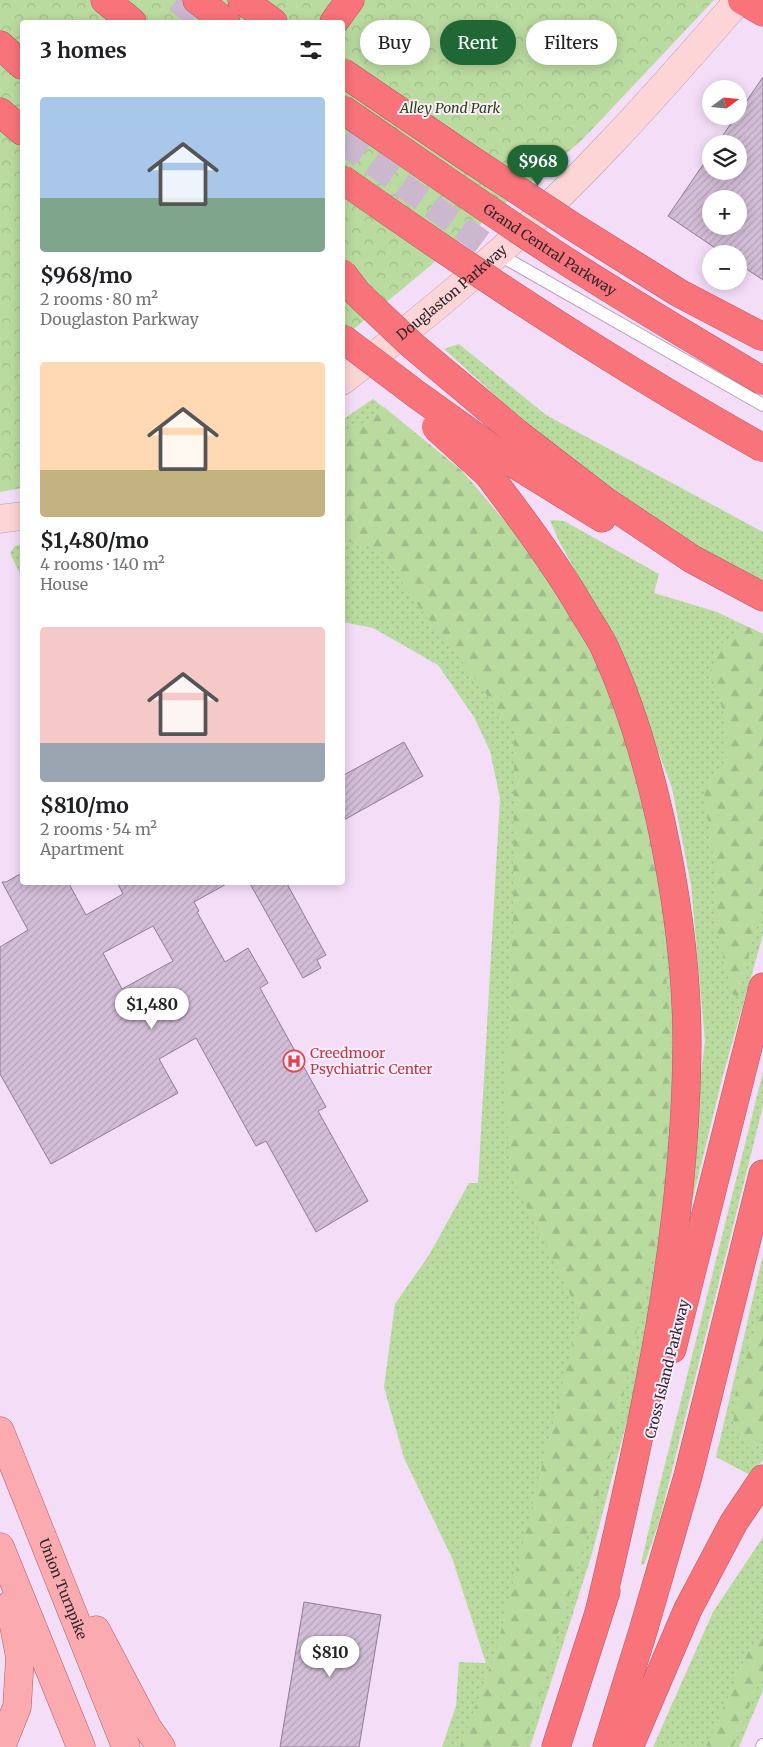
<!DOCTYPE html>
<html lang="en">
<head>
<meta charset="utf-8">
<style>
	:root { --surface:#fff; --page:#f6f6f6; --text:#202124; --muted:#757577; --accent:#1f6734 }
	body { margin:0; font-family:Merriweather,serif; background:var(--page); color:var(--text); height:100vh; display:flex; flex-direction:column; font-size:19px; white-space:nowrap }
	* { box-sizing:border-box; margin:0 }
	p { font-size:16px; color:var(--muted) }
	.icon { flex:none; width:28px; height:28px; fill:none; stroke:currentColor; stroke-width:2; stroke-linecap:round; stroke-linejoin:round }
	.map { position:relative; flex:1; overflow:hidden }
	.side { position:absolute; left:20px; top:20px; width:325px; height:865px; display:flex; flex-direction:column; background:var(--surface); border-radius:5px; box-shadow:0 2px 12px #0003 }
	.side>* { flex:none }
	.hud { position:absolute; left:360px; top:20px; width:328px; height:45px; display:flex; gap:10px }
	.needle { width:32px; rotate:74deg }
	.fabs { position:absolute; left:702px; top:80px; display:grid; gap:10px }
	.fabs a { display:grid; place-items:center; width:45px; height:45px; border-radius:50%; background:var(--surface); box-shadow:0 2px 12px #0003; font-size:25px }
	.price { position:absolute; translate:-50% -42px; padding:0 11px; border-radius:18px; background:#fff; color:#222; font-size:16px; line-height:32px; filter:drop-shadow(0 1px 2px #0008) }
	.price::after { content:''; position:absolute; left:50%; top:30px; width:15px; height:11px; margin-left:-8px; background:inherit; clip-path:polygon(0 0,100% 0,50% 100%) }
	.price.selected { background:var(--accent); color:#fff }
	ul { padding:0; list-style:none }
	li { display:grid; align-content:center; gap:10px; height:265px; padding:0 20px }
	li span { display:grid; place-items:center; height:155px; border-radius:5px; color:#555 }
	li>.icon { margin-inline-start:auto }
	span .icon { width:90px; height:90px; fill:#fffc; stroke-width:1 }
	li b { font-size:21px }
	h2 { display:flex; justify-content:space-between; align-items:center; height:60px; padding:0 20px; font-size:21px }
	.chip { padding:0 18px; border-radius:22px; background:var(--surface); box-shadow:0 2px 12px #0003; font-size:18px; line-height:45px }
	.chip.selected { background:var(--accent); color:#fff }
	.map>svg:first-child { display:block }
	.grass { fill:url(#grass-dots) }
	.forest { fill:url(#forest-firs) }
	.park { fill:url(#park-crowns) }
	.building { fill:url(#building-hatch); stroke:#907c94; fill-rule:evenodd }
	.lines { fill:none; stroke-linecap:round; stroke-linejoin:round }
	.street-tunnel { stroke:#cbb8cf; stroke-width:25; stroke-dasharray:25 12; stroke-linecap:butt }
	.lane-casing { stroke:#b6a2bb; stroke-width:14 }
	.secondary-casing { stroke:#b6a2bb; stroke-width:29 }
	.primary-casing { stroke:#b25860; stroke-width:29 }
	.highway-casing { stroke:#b25860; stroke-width:29 }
	.lane { stroke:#fff; stroke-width:12 }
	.secondary { stroke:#fdd5d7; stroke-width:28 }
	.primary { stroke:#fbabb0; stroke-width:28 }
	.highway { stroke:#f9737b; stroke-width:28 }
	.highway-bridge-casing { stroke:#b25860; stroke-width:29; stroke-linecap:butt }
	.highway-bridge { stroke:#f9737b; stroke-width:28 }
	.labels { text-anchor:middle; stroke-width:4; stroke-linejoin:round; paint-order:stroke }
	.park-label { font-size:14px; font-style:italic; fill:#284508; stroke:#fbedfd }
	.street-label { font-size:14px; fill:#2d252e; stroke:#fbedfd }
	.health-label { font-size:14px; fill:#be3a42; stroke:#fbedfd; text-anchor:start }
</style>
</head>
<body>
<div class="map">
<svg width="763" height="1747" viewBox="0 0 763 1747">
	<defs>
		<pattern id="grass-dots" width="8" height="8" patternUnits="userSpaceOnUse" patternTransform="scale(1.25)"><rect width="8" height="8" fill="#badba0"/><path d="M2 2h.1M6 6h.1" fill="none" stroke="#a0bc8a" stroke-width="1.8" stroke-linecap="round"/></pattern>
		<pattern id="forest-firs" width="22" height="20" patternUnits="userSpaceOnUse" patternTransform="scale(1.25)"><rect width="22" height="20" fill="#badba0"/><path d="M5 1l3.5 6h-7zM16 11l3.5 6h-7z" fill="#a0bc8a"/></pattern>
		<pattern id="park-crowns" width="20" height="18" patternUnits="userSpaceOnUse" patternTransform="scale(1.25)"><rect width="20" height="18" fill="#badba0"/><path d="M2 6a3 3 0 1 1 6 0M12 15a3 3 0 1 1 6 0" fill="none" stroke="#a0bc8a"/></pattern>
		<pattern id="building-hatch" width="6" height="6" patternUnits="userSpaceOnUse" patternTransform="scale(1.25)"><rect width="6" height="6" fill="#d3bed7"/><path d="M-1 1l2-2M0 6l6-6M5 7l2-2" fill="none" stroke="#b5a3b9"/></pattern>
	</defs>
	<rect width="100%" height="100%" fill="#f3ddf7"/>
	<g class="grass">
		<polygon points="459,344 546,415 763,532 763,583 740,575 647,517 524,421 444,349"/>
		<polygon points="373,399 462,471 653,819 679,1019 671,1201 642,1364 591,1557 530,1747 442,1747 456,1706 459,1662 486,1663 452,1558 404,1458 384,1387 395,1304 429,1255 469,1183 478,1183 500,798 490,751 474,717 438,665 373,628 343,622 342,420"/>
		<polygon points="550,520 564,521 659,574 654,593 717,612 763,634 763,935 723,1075 691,1206 685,1208 705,1041 691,885 672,788 626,665 558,539"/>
		<polygon points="22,544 22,578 10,553 15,546"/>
		<polygon points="763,1072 763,1106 659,1522 644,1565 641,1564 651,1520"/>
		<polygon points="763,1255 763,1460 750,1475 716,1457"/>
		<polygon points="763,1537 763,1690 739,1747 653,1747 713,1612"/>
	</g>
	<g class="forest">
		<polygon points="384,407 462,471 529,549 609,680 653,819 671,1037 665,1198 612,1449 525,1747 460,1747 496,1651 580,1314 511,1175 505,1098 513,921 514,732 464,664 422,611 380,549 343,540 343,438"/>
		<polygon points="749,627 763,634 763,902 738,997 732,994 714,919 714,863 704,792 727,759 727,723 710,671 722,643"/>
		<polygon points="763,1305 763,1437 748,1448 733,1428 736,1389"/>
		<polygon points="763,1636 763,1673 733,1747 706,1747 750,1647"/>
	</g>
	<polygon class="park" points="0,0 714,0 581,141 343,338 342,22 22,22 22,488 0,492"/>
	<g class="building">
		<path d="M763,77V280L739,264V254H724L668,216L711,153V171H739V144H717L736,116H739V112ZM711,199H739V226H711Z"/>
		<polygon points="404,742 423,776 342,821 342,776"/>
		<path d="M22,873V882H68L86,915L123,894L117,882H230L194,902L199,911L197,912L225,962L248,948L268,983L260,988L326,1107L318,1111L368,1201L316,1232L266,1141L256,1146L196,1038L159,1059L178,1093L51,1164L0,1074V947L28,930L2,882H6ZM153,926L173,961L122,989L103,953Z"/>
		<polygon points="249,882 286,882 326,955 317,960 321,968 303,978"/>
		<polygon points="304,1602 381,1615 359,1747 280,1747"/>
	</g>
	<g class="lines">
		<g class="street-tunnel">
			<polyline points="177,0 203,22"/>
			<polyline points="342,141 498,254"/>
		</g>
		<g class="lane-casing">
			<g id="lane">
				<polyline points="498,254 763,405"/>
				<polyline points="762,1747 763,1745"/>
			</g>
		</g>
		<g class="secondary-casing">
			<g id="secondary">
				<path id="s1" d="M342,381C436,309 527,233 608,146C653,99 696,49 739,0"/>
				<polyline points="0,519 22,516"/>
			</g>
		</g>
		<g class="primary-casing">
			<g id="primary">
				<path id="s2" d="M0,1431L126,1747"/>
				<polyline points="0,1547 81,1747"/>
				<polyline points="96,1630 147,1727 161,1747"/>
				<polyline points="1,1747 17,1707 20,1657 10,1605"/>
			</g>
		</g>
		<g class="highway-casing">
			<g id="highway">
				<polyline points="105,0 132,22"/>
				<polyline points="197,0 226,22"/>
				<polyline points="242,0 273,22"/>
				<polyline points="742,0 763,12"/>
				<polyline points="334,22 350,0"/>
				<polyline points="0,45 22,65"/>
				<polyline points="0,112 22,131"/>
				<polyline points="518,434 605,501 692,559 763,597"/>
				<polyline points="508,460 602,518"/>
				<path d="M488,474C522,519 555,563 583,611C591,625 601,638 607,653C631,706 647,761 660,818C676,891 687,968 687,1043C686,1235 644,1423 600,1609"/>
				<polyline points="672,1349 763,987"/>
				<polyline points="556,1747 606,1591"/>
				<polyline points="607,1747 643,1631 688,1476 763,1174"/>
				<polyline points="629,1747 688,1609 734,1522 763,1479"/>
			</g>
		</g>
		<use href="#lane" class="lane"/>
		<use href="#secondary" class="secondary"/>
		<use href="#primary" class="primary"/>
		<use href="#highway" class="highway"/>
		<g class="highway-bridge-casing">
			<g id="highway-bridge">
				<polyline points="342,72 470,159 572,226 679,293 763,337"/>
				<path id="s3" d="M342,109C412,157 482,206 552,252C621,297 692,339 763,381"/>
				<path d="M342,179C478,275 618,367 763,448"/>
				<polyline points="342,273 358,294 412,345 518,434"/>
				<polyline points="342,338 416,394 508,460"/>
				<polyline points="436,427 488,474"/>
			</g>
		</g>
		<use href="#highway-bridge" class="highway-bridge"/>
	</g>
	<defs>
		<g id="hospital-ring" transform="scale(1.125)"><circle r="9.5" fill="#fbedfd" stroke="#e0444e" stroke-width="1.5"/><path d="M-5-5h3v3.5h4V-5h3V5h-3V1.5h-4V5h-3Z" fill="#e0444e"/></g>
	</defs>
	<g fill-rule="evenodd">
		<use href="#hospital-ring" x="294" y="1061"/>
	</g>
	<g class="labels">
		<g class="park-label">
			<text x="450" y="113">Alley Pond Park</text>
		</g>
		<g class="street-label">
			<text dy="5" stroke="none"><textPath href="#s3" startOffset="251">Grand Central Parkway</textPath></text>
			<text dy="5" stroke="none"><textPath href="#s1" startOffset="141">Douglaston Parkway</textPath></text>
			<text transform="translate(667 1369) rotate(-76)" y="5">Cross Island Parkway</text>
			<text dy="5" stroke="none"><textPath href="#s2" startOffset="170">Union Turnpike</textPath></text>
		</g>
		<g class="health-label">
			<text x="310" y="1058">Creedmoor<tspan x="310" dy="16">Psychiatric Center</tspan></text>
		</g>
	</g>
</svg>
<div class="fabs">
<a><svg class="needle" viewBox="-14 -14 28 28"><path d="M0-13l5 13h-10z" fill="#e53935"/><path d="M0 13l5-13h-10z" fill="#757577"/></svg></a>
<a><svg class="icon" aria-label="layers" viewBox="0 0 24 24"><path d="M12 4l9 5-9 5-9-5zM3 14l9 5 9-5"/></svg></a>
<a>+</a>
<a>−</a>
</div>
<b class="price selected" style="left:538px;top:187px">$968</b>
<b class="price" style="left:152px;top:1030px">$1,480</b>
<b class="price" style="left:330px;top:1678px">$810</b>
<div class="hud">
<a class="chip">Buy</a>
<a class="chip selected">Rent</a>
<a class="chip">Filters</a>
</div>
<section class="side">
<h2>3 homes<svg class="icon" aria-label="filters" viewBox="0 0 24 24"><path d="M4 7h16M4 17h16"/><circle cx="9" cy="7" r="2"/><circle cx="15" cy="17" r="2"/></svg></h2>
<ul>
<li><span style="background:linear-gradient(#a9c7e8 65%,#7fa58c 0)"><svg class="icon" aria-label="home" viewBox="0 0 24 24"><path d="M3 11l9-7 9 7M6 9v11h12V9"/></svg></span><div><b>$968/mo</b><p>2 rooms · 80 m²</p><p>Douglaston Parkway</p></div></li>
<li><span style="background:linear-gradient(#ffd9b3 70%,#c2b280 0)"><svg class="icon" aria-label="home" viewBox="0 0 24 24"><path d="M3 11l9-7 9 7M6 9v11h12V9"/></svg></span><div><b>$1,480/mo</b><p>4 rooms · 140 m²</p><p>House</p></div></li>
<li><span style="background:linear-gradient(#f6c9c9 75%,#9aa5b1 0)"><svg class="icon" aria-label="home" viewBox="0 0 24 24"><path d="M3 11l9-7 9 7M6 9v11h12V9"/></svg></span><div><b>$810/mo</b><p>2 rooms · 54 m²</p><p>Apartment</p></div></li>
</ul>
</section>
</div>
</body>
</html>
